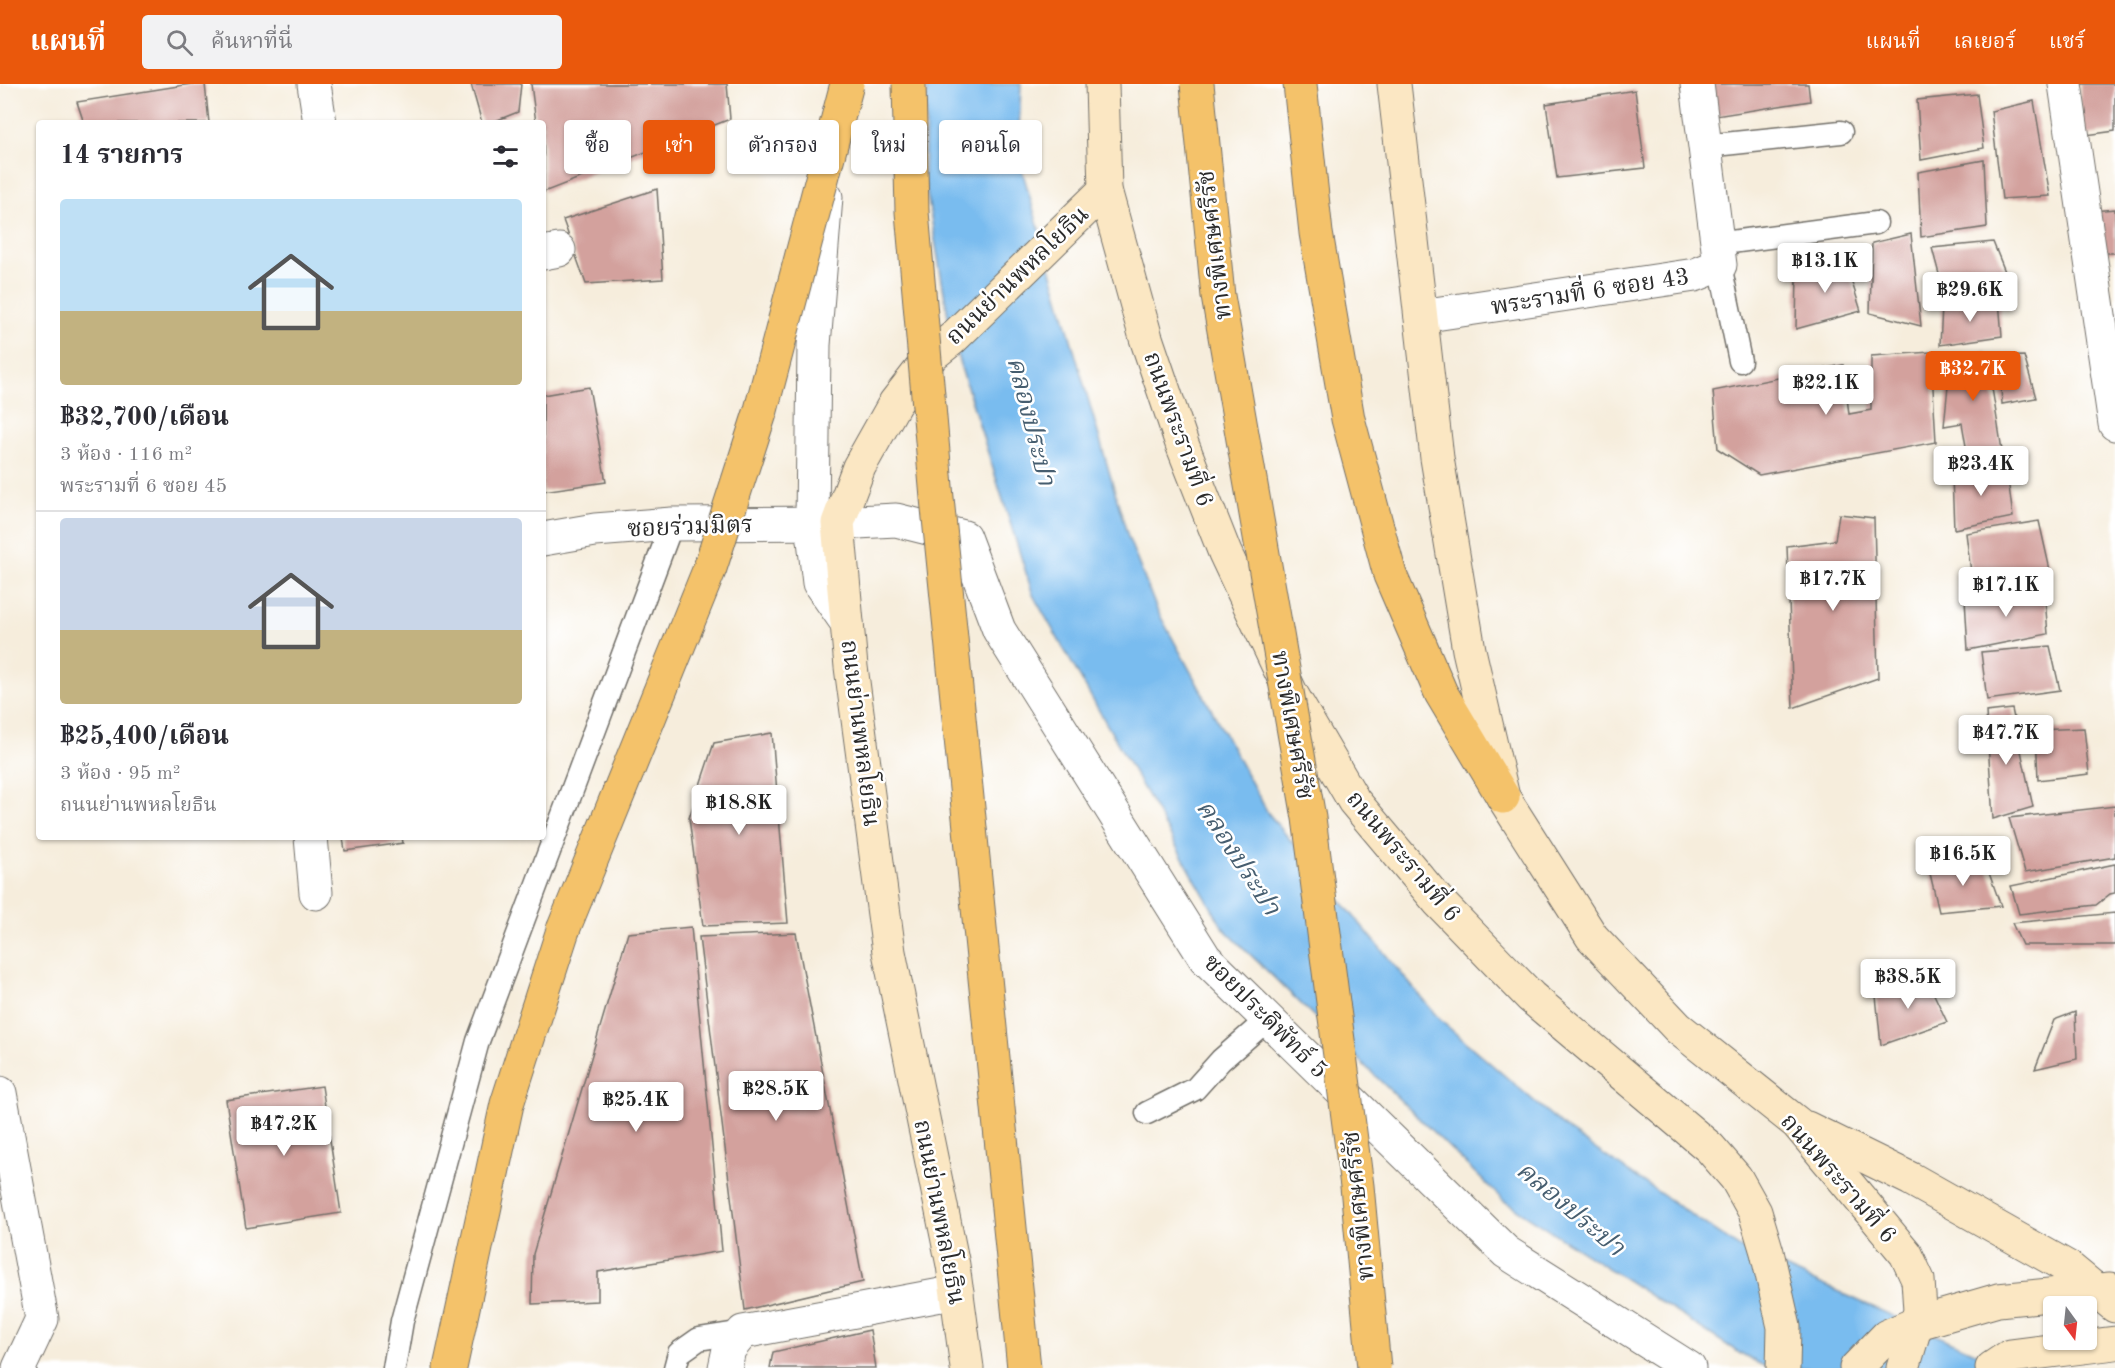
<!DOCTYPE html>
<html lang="th">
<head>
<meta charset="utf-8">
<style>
	:root { --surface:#fff; --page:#f2f2f3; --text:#2b2b33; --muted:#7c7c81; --line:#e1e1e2; --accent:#ea580c }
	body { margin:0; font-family:"Old Standard TT","Noto Serif Thai",serif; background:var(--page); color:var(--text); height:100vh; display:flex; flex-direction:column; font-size:22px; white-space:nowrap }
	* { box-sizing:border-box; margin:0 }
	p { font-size:20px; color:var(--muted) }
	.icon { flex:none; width:33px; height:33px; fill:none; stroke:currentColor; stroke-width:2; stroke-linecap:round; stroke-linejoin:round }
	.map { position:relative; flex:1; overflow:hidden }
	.panel { position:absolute; left:36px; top:36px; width:510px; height:720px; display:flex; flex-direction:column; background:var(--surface); border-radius:6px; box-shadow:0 2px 4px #0004 }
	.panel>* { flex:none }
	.banner { position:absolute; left:564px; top:36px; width:570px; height:54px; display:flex; gap:12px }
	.needle { width:39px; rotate:165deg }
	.fabs { position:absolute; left:2043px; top:1212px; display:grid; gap:12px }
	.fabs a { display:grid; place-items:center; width:54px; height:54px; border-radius:6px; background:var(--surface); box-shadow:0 2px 4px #0004; font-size:30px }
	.price { position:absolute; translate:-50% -51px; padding:0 14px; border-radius:6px; background:#fff; color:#222; font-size:20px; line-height:39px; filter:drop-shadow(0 2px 3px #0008) }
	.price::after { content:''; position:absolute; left:50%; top:36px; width:18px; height:14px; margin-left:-9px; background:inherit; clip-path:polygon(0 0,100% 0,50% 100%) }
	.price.on { background:var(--accent); color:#fff }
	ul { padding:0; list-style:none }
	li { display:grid; align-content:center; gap:12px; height:318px; padding:0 24px }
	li+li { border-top:2px solid var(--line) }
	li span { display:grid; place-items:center; height:186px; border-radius:6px; color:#555 }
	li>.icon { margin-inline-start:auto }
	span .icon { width:108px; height:108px; fill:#fffc; stroke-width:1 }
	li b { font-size:26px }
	h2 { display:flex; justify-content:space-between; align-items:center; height:72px; padding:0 24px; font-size:26px }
	.tag { padding:0 21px; border-radius:6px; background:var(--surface); box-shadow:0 2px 4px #0004; font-size:21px; line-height:54px }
	.tag.on { background:var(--accent); color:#fff }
	header { display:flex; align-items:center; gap:36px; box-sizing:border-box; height:84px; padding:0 30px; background:var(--accent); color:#fff }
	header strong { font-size:28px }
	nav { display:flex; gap:33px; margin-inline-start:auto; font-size:21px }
	.search { width:420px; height:54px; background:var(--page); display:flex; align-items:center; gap:15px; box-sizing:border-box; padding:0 21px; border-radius:6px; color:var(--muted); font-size:22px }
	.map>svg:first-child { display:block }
	.water { fill:#79bcef; stroke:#52748d; stroke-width:1.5 }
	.building { fill:#d3a19d }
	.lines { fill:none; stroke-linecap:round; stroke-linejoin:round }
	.lane-casing { stroke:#726f69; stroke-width:25 }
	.street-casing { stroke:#726f69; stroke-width:35 }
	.secondary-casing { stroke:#726f69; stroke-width:35 }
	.highway-casing { stroke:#726f69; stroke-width:35 }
	.lane { stroke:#fff; stroke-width:22 }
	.street { stroke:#fff; stroke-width:33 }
	.secondary { stroke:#fbe7c3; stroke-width:33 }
	.highway { stroke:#f4c26a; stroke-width:33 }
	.highway-bridge-casing { stroke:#726f69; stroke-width:35; stroke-linecap:butt }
	.highway-bridge { stroke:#f4c26a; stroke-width:33 }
	.labels { text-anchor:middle; stroke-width:5; stroke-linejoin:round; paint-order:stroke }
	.street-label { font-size:24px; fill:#2b2b2b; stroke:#fff }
	.water-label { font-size:26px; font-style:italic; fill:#465e70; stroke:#fff }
</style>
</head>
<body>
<header>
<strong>แผนที่</strong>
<div class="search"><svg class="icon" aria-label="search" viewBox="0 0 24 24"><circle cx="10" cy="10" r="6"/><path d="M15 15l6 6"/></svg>ค้นหาที่นี่</div>
<nav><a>แผนที่</a><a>เลเยอร์</a><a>แชร์</a></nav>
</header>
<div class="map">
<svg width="2115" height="1284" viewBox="0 0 2115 1284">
	<rect width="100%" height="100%" fill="#fff"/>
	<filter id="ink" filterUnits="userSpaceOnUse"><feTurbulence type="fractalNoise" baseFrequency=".0167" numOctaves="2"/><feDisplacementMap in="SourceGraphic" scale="12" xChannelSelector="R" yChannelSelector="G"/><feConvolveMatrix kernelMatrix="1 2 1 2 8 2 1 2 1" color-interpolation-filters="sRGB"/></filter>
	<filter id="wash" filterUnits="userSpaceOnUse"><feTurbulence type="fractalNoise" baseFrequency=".008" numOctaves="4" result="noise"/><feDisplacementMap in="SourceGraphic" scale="24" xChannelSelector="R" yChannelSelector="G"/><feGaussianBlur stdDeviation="1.35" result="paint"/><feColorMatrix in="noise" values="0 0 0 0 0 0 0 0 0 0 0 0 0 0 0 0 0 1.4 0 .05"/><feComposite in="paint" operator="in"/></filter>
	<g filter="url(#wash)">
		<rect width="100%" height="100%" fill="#f6eddc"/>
		<polygon class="water" points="927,0 1021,0 1018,72 1128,453 1157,526 1268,729 1440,936 1569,1047 1740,1164 2010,1284 1768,1284 1744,1272 1504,1117 1223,844 1033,511 952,255 924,92"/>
		<g id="blocks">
			<g class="building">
				<polygon points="191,0 205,0 209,39 84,39 77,18"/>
				<polygon points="471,0 521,0 518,28 490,39 482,39"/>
				<polygon points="531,0 727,0 730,35 544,108 543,39 536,39"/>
				<polygon points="1713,0 1808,0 1810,17 1716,32"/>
				<polygon points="2080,0 2115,0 2115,47 2079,52"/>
				<polygon points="1635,6 1645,84 1557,94 1546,20"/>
				<polygon points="1977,10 1984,64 1921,76 1917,16"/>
				<polygon points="2034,17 2050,112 2002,115 1991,27"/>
				<polygon points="1984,76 1987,143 1921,153 1918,88"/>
				<polygon points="657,105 663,195 586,200 563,136"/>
				<polygon points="2115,125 2115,169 2101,169 2093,127"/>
				<polygon points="1911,150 1921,242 1870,229 1872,159"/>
				<polygon points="1993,158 2010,200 1944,209 1932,164"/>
				<polygon points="1845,176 1861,227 1796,245 1797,187"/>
				<polygon points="1999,217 2002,252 1940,261 1942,223"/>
				<polygon points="1986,267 2002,366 1967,368 1962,339 1944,342 1951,272"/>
				<polygon points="1931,268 1936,358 1759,391 1718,365 1713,307 1843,281 1849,330 1871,326 1871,272"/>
				<polygon points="2024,272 2036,314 2002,320 1999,273"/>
				<polygon points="589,303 606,398 543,407 543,311"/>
				<polygon points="2006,380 2013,433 1954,445 1952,392"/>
				<polygon points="1839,430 1874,434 1878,594 1793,624 1787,462 1835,456"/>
				<polygon points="2039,437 2050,486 1972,496 1966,449"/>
				<polygon points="2044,503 2048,550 1968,566 1965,515"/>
				<polygon points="2050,562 2060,606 1987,616 1981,568"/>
				<polygon points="2012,625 2033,723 1993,735 1986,628"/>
				<polygon points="2084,644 2089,690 2038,696 2036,646"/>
				<polygon points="772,649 788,839 703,842 689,734 714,659"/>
				<polygon points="2115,722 2115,773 2025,788 2009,734"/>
				<polygon points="343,753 402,753 403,759 345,767"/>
				<polygon points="1985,778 2001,822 1939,828 1928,781"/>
				<polygon points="2115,780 2115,809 2110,810 2096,821 2019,830 2011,802"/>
				<polygon points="2115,829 2115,861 2022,861 2012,839"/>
				<polygon points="691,843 722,1167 598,1188 598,1217 532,1220 533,1170 628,849"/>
				<polygon points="796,849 863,1198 745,1226 699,853"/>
				<polygon points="1924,889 1947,938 1881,961 1876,912"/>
				<polygon points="2075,928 2077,975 2035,985 2054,936"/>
				<polygon points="322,1002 341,1129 246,1144 226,1016"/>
				<polygon points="870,1246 876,1284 770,1284 773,1268"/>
			</g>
		</g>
	</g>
	<g filter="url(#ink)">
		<use href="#blocks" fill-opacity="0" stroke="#726f69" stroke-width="1.5"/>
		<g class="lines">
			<g class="lane-casing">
				<g id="lane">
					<polyline points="1705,62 1841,48"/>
					<polyline points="1716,160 1876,139"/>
					<polyline points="1720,181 1740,277"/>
					<polyline points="1147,1029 1195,1005 1221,976 1268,935"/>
					<polyline points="394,1284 402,1237 478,957 672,440"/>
					<polyline points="675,1284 679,1269 699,1255 743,1248"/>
				</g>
			</g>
			<g class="street-casing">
				<g id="street">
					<polyline points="314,0 320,39"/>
					<polyline points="2065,0 2115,340"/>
					<polyline points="826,113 814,261 812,439 819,499 847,539"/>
					<polyline points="543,169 559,166"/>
					<polyline points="1421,232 1695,191 1720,181 1697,0"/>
					<polyline points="543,455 595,446 672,440 838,439 896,436 964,453 999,546 1205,874 1506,1168 1689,1284"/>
					<polyline points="311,753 316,809"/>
					<polyline points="0,1009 42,1235 19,1284"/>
					<polyline points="725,1284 729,1265 743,1248 957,1208"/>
				</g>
			</g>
			<g class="secondary-casing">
				<g id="secondary">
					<polyline points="1102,0 1105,106 1146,254 1182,360 1225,469 1291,609 1354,717 1438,817 1531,913 1710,1064 1736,1094 1755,1128 1767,1168 1784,1243 1783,1284"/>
					<polyline points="1394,0 1437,374 1469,566 1503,713 1592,853 1678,944 1797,1039 1906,1170 1918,1196 1920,1227 1903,1284"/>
					<polyline points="1807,1044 1911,1095 2069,1184 2115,1222"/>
					<polyline points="967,1284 953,1181 889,868 851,583 838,439 859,383 895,319 933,270 952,255 1105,106"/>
					<polyline points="1856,1284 1887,1252 1915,1240 1998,1216 2110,1205"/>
					<polyline points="1992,1284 2010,1272 2115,1259"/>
				</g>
			</g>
			<g class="highway-casing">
				<g id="highway">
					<polyline points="1300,0 1316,149 1348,335 1390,491 1441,609 1503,713"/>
					<polyline points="450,1284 507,1020 563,846"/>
				</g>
			</g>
			<use href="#lane" class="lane"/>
			<use href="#street" class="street"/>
			<use href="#secondary" class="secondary"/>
			<use href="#highway" class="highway"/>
			<g class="highway-bridge-casing">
				<g id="highway-bridge">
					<polyline points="909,0 912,128 937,414 1024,1284"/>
					<polyline points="1197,0 1218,212 1309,734 1357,1102 1374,1284"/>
					<polyline points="563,846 710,484 761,326 847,0"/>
				</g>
			</g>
			<use href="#highway-bridge" class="highway-bridge"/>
		</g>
	</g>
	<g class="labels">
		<g class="street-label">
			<text transform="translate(1214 161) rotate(-97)" y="8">ทางพิเศษศรีรัช</text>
			<text transform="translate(1017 191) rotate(-44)" y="8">ถนนย่านพหลโยธิน</text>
			<text transform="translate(1590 207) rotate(-9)" y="8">พระรามที่ 6 ซอย 43</text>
			<text transform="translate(1179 345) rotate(70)" y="8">ถนนพระรามที่ 6</text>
			<text transform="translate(690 442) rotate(-2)" y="8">ซอยร่วมมิตร</text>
			<text transform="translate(1293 641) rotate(80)" y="8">ทางพิเศษศรีรัช</text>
			<text transform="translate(861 649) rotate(83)" y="8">ถนนย่านพหลโยธิน</text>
			<text transform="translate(1404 772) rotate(50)" y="8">ถนนพระรามที่ 6</text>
			<text transform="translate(1266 932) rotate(45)" y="8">ซอยประดิพัทธ์ 5</text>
			<text transform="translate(1839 1094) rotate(49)" y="8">ถนนพระรามที่ 6</text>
			<text transform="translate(1358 1122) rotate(-96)" y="8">ทางพิเศษศรีรัช</text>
			<text transform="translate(940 1128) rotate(79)" y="8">ถนนย่านพหลโยธิน</text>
		</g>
		<g class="water-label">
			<text transform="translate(1032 337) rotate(76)" y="9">คลองประปา</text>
			<text transform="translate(1239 773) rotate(57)" y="9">คลองประปา</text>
			<text transform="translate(1571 1124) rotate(40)" y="9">คลองประปา</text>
		</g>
	</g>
</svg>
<div class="fabs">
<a><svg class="needle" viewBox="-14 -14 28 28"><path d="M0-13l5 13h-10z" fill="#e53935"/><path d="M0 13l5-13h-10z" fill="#7c7c81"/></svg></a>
</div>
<b class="price" style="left:1825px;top:210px">฿13.1K</b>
<b class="price" style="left:1970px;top:239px">฿29.6K</b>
<b class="price on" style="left:1973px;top:318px">฿32.7K</b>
<b class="price" style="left:1826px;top:332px">฿22.1K</b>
<b class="price" style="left:1981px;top:413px">฿23.4K</b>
<b class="price" style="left:1833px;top:528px">฿17.7K</b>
<b class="price" style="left:2006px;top:534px">฿17.1K</b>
<b class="price" style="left:2006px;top:682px">฿47.7K</b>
<b class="price" style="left:739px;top:752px">฿18.8K</b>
<b class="price" style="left:1963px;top:803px">฿16.5K</b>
<b class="price" style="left:1908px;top:926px">฿38.5K</b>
<b class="price" style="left:776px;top:1038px">฿28.5K</b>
<b class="price" style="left:636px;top:1049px">฿25.4K</b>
<b class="price" style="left:284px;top:1073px">฿47.2K</b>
<div class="banner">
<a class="tag">ซื้อ</a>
<a class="tag on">เช่า</a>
<a class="tag">ตัวกรอง</a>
<a class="tag">ใหม่</a>
<a class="tag">คอนโด</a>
</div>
<section class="panel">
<h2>14 รายการ<svg class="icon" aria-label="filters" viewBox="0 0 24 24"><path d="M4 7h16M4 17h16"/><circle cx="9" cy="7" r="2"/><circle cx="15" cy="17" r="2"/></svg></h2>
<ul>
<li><span style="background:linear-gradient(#bfe0f5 60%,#c2b280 0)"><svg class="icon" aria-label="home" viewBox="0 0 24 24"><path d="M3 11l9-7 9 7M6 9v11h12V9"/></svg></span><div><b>฿32,700/เดือน</b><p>3 ห้อง · 116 m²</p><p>พระรามที่ 6 ซอย 45</p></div></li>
<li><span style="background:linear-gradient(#c9d6e8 60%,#c2b280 0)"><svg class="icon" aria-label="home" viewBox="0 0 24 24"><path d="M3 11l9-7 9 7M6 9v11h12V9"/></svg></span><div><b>฿25,400/เดือน</b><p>3 ห้อง · 95 m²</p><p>ถนนย่านพหลโยธิน</p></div></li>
</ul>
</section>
</div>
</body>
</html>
